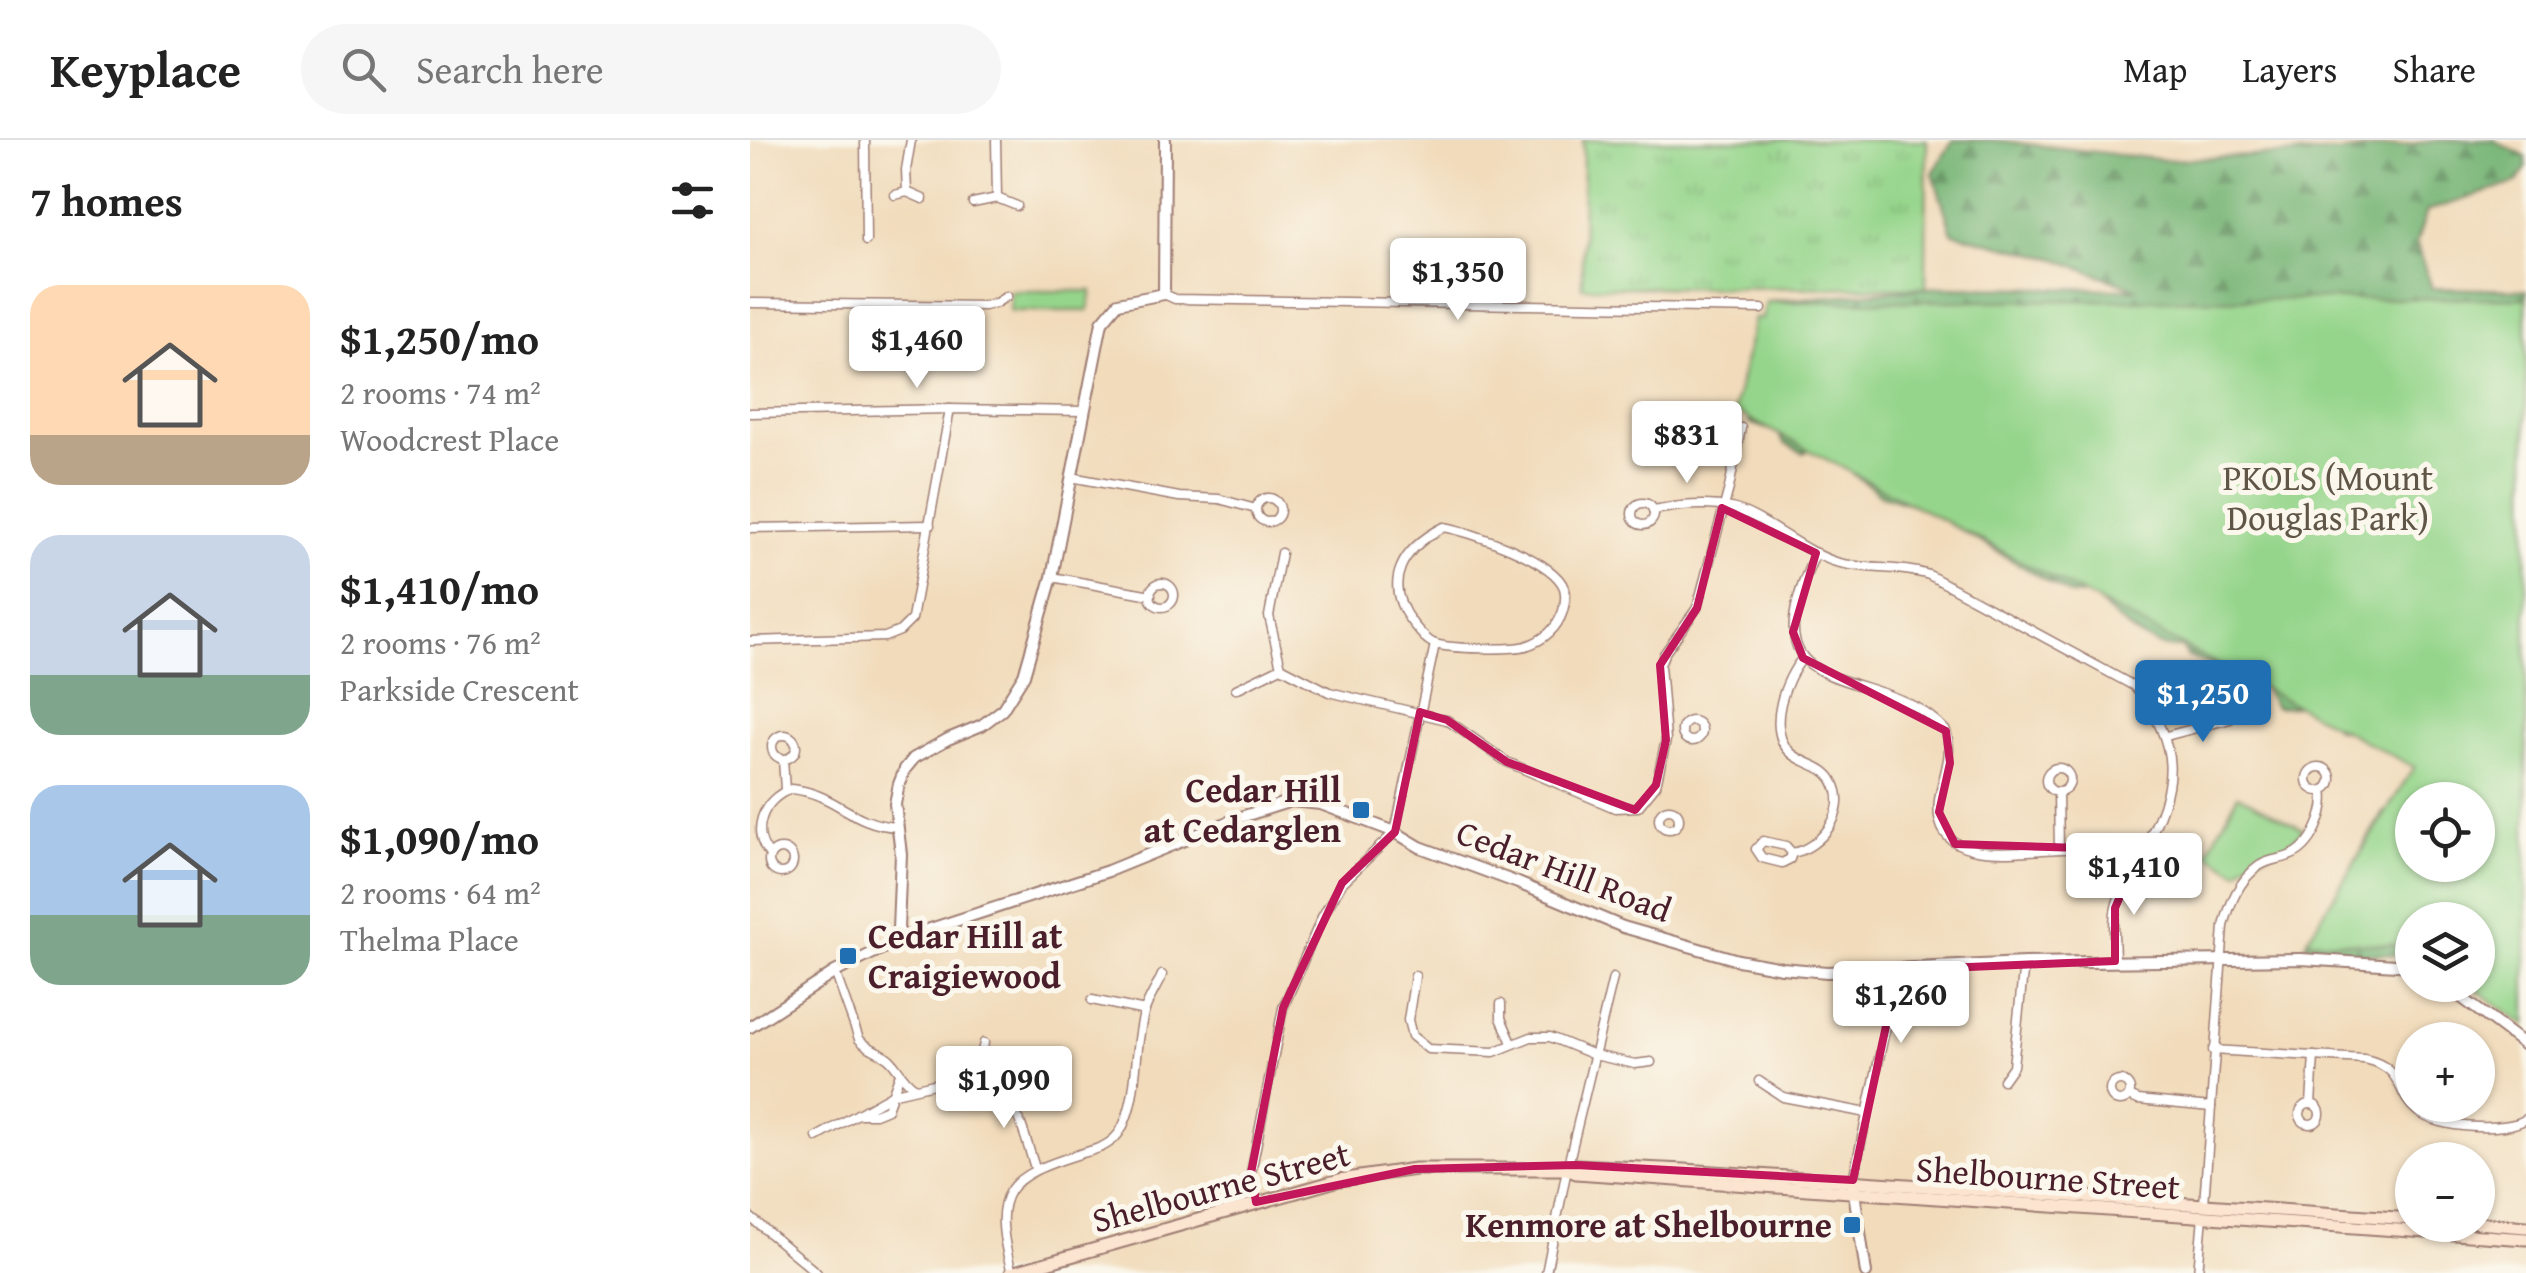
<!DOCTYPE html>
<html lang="en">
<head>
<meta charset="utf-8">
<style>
	:root { --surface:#fff; --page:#f6f6f6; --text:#222; --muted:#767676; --line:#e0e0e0; --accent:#1f6fb2 }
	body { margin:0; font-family:"Gentium Book Plus",serif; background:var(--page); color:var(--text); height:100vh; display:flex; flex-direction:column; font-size:38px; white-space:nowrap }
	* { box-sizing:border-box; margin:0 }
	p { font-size:32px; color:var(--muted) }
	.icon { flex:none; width:55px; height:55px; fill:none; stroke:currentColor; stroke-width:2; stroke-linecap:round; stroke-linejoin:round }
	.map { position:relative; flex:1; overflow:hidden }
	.panel { display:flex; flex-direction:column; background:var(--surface); width:750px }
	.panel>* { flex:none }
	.controls { position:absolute; left:1645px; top:642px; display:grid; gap:20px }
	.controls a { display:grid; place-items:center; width:100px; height:100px; border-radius:50%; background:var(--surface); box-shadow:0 2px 8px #0004; font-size:50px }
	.price { position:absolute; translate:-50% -85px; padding:0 22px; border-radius:10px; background:#fff; color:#222; font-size:32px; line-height:65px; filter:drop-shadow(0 2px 5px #0008) }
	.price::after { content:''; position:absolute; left:50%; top:60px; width:30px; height:22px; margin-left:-15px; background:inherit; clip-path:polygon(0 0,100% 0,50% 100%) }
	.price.active { background:var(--accent); color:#fff }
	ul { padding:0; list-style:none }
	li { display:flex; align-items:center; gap:30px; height:250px; padding:0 30px }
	li span { display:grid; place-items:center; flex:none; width:280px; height:200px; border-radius:30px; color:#555 }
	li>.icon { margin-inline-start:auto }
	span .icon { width:120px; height:120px; fill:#fffc; stroke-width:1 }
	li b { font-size:42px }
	h2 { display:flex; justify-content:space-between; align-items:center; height:120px; padding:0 30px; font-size:42px }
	header { display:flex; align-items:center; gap:60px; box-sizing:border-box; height:140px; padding:0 50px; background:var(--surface); border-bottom:2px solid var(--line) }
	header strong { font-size:48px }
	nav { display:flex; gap:55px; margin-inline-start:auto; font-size:35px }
	.search { width:700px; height:90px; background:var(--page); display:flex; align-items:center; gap:25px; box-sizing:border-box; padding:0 35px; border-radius:55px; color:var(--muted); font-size:38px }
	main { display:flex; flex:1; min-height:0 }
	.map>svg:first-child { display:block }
	.grass { fill:url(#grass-tufts); stroke:#707a5b; stroke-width:2.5 }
	.forest { fill:url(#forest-firs); stroke:#616a51; stroke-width:2.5; fill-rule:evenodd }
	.park { fill:#95d58b; stroke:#707a5b; stroke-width:2.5; fill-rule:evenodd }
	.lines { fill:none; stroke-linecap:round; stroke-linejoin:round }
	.minor-casing { stroke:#9e7d73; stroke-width:11 }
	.tertiary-casing { stroke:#9e7d73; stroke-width:14 }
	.secondary-casing { stroke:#9e7d73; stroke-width:15 }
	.minor { stroke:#fff; stroke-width:8 }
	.tertiary { stroke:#fff; stroke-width:10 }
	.secondary { stroke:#fce5d0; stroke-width:11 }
	.marked { fill:none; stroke:#c2185b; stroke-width:8; stroke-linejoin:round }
	.poi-dot { fill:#1f6fb2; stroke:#fbf7ec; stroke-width:4 }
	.labels { text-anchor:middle; stroke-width:10; stroke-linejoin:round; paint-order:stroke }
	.park-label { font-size:35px; fill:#605648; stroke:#fbf7ec }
	.poi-label { font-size:35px; font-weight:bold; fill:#4a1f2b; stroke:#fbf7ec; text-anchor:end }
	.street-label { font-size:35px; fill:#4a1f2b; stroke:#fbf7ec }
</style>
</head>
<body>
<header>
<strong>Keyplace</strong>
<div class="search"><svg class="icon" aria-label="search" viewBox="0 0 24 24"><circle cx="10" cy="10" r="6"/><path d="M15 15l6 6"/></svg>Search here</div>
<nav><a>Map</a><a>Layers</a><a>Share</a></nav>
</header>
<main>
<section class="panel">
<h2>7 homes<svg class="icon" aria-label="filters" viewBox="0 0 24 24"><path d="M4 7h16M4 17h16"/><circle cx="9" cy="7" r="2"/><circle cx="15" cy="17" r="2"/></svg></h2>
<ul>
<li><span style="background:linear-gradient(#ffd9b3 75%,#b9a48a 0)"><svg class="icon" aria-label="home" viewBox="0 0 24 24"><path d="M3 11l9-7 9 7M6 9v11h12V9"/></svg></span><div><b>$1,250/mo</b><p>2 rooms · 74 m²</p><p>Woodcrest Place</p></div></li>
<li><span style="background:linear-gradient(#c9d6e8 70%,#7fa58c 0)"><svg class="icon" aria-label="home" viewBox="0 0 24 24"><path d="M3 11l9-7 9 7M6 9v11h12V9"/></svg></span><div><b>$1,410/mo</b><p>2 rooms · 76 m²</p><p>Parkside Crescent</p></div></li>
<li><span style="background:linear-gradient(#a9c7e8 65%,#7fa58c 0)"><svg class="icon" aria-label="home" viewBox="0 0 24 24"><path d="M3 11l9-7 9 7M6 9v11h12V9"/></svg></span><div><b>$1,090/mo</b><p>2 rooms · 64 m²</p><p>Thelma Place</p></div></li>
</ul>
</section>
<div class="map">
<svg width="1776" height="1133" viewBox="0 0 1776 1133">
	<defs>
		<pattern id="grass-tufts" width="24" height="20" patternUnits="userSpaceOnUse" patternTransform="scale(2.5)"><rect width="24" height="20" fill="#95d58b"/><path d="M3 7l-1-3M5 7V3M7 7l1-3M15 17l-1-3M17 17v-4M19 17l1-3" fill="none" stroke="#82b678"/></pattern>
		<pattern id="forest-firs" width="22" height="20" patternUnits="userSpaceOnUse" patternTransform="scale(2.5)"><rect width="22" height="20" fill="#78b677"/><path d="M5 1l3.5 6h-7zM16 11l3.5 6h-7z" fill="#649362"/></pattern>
	</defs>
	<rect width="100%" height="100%" fill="#fbf7ec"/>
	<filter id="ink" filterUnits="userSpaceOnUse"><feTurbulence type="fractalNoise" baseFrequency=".01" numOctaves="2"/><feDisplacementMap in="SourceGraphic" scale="20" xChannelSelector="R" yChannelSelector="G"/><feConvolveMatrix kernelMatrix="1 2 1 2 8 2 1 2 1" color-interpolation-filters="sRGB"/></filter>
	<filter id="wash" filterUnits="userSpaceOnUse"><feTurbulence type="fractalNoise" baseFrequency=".0048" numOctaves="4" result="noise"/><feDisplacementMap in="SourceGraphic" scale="40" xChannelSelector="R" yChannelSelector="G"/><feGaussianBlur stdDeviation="2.25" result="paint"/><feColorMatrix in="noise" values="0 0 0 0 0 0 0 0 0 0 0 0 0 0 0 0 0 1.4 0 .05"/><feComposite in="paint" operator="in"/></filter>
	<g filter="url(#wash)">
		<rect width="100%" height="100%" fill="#f1dbbb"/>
		<polygon class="grass" points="833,0 1177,0 1176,148 832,147"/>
		<path class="forest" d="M1203,0H1242L1416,20L1595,12L1692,0H1743L1776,17V28L1766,43L1677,71L1666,103L1682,148L1776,150V711L1662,780L1648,815L1577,813L1554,808L1633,673L1650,662L1676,620L1629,597L1587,589L1562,565L1525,567L1509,542L1438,517L1432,508C1395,510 1364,477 1340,454L1321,455L1173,368L1132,355L1065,306L1053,313L1034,303L1028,292L999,283L1010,200L1021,161L1189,147L1387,149L1307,119L1202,93L1183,33ZM1662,660H1728V725H1662Z"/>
		<g class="park">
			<polygon points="260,151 342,151 338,171 260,171"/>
			<path d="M1776,158V886L1720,845H1728V780H1662V806L1557,800L1664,627L984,271L1004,178L1012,179L1016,162ZM1662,660H1728V725H1662Z"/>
			<path d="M1488,655L1553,689C1533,719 1511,705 1488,732L1457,713Z"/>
		</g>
	</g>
	<g filter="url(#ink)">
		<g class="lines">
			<g class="minor-casing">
				<g id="minor">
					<polyline points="115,0 116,101"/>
					<polyline points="246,0 247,58"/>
					<polyline points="157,52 156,30 161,0"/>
					<polyline points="145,55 157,52 173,59"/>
					<polyline points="223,63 247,58 267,66"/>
					<polyline points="414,154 425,159 1012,169"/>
					<polyline points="0,163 234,166 246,163 257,156"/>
					<polyline points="0,273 200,269 333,271"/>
					<polyline points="321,337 429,357 469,359 506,369"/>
					<circle cx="518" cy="370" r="12"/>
					<circle cx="893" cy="374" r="11"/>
					<path d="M903,370C928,366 956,362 981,368C1012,375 1051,411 1086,422C1117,431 1148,425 1179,435L1384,546C1432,605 1428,646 1393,710C1383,728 1371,747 1366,767C1362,783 1365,804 1365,821"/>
					<path d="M694,387C722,392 804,420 814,448C816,455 815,464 813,471C807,489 794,500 776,506C761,510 701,509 685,504C676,501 669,491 663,484C630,442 653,408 694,387Z"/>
					<polyline points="0,388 180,385"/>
					<polyline points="531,413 519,476 531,527 579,552 697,580 757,622 865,668 888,667 906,645 916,600 910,525 914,514 947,468 979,348 991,288"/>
					<path d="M1066,413C989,573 1130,517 1196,591C1207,623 1182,651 1190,682C1202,730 1295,705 1332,709C1349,710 1366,723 1381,731"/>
					<polyline points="302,437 401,455"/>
					<circle cx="412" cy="455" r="12"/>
					<polyline points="0,501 135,497 150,491 162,479 200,269"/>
					<polyline points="486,549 531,527"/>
					<circle cx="942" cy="591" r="10"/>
					<circle cx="34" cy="607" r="12"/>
					<polyline points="1416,596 1480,579"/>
					<polyline points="33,619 35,650"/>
					<circle cx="1569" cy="639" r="12"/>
					<circle cx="1308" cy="640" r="12"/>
					<polyline points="1308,652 1309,709"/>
					<circle cx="919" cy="679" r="10"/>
					<polygon points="1013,701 1036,706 1042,713 1040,719 1032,723 1012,718 1006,709"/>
					<circle cx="31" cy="721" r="12"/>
					<path d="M1042,713C1070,708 1099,673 1084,643C1075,624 1053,625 1040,612C1016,589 1035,538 1053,518"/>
					<path d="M20,715C0,693 12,659 41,649C86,653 99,684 147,687"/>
					<path d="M85,832L109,899C118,909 127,910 137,917C147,924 149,936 164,947"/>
					<polyline points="665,836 658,880 662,896 678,909 744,912 781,897 800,897 844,915 885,924 901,922"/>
					<polyline points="342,860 395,871"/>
					<polyline points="751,864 751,878 762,903"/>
					<path d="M1463,910L1614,919C1656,928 1644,953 1668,972C1689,988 1755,993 1776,979"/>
					<polyline points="1253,940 1263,926 1274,823"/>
					<circle cx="1370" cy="951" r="10"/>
					<polyline points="1009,941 1033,957 1117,973"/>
					<path d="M197,944C270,958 263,959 285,1028"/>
					<polyline points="223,949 234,903"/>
					<polyline points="1379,956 1388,960 1461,967"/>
					<polyline points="1561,964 1564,916"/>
					<circle cx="1560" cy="974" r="10"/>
					<polyline points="111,974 125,974 137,969 149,936"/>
					<polyline points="67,997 145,953 188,943"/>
					<polyline points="1103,1040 1148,830"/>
					<polyline points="506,1062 501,1033 533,868 572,777 592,743 645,692 685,504"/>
					<path d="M1454,1064L1474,786C1480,763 1489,740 1509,726C1519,719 1529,720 1539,716C1563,708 1577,672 1573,650"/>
					<polyline points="0,1077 67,1133"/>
					<path d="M262,1133C240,1050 255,1037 333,1013C348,1009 362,1005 371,990C390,955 383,907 395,870C399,858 407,847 412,835"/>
					<polyline points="796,1133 817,1029 863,838"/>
					<polyline points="1448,1133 1453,1076"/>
				</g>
			</g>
			<g class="tertiary-casing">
				<g id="tertiary">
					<polyline points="153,798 148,789 151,714 145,664 149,644 155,629 164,618 198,599 232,585 252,570 274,535 302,437 352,182 368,163 414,154 415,0"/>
					<polyline points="1695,845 1776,906"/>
					<polyline points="0,887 85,832 153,798 358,731 491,677 541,661 571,664 645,692 670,707 768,743 873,787 988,820 1032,828 1077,832 1274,823 1551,819 1662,826"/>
					<polyline points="1103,1045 1116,1133"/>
				</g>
			</g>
			<g class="secondary-casing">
				<g id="secondary">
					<polyline points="817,1029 826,1033 1776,1099"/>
					<polyline points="1728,1083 1776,1087"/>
					<polyline points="261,1133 589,1040 665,1029 817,1029 826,1025 935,1030 1662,1079"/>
				</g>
			</g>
			<use href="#minor" class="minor"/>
			<use href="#tertiary" class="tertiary"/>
			<use href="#secondary" class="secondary"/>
		</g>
	</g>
	<path class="marked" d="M972,368L1066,413L1043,492L1053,518L1196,591L1200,623L1189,672L1205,704L1331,708L1381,731L1365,768V821L1148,830L1103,1040L826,1025L665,1029L506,1062L501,1033L533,868L592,743L645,692L670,572L697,580L757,622L885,670L906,645L916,600L910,525L947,468Z"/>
	<g class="poi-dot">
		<rect x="601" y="660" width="20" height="20" rx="5"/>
		<rect x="88" y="806" width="20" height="20" rx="5"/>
		<rect x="1092" y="1075" width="20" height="20" rx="5"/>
	</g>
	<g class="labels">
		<g class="park-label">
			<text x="1578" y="350">PKOLS (Mount<tspan x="1578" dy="40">Douglas Park)</tspan></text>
		</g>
		<g class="poi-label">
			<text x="591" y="662">Cedar Hill<tspan x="591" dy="40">at Cedarglen</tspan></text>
			<text x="118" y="808" text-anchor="start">Cedar Hill at<tspan x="118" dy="40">Craigiewood</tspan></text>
			<text x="1082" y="1097">Kenmore at Shelbourne</text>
		</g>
		<g class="street-label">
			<text transform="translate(814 731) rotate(21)" y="12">Cedar Hill Road</text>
			<text transform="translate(1298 1038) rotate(4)" y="12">Shelbourne Street</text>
			<text transform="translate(471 1047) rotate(-15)" y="12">Shelbourne Street</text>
		</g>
	</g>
</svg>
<div class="controls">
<a><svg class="icon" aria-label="locate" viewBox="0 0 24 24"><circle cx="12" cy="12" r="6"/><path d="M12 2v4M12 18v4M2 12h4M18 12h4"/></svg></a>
<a><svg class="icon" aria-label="layers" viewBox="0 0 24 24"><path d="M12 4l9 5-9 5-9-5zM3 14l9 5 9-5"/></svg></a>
<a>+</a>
<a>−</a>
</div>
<b class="price" style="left:708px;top:183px">$1,350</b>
<b class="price" style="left:167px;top:251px">$1,460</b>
<b class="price" style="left:937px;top:346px">$831</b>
<b class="price active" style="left:1453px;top:605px">$1,250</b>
<b class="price" style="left:1384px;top:778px">$1,410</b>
<b class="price" style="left:1151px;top:906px">$1,260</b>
<b class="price" style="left:254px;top:991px">$1,090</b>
</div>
</main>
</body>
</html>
